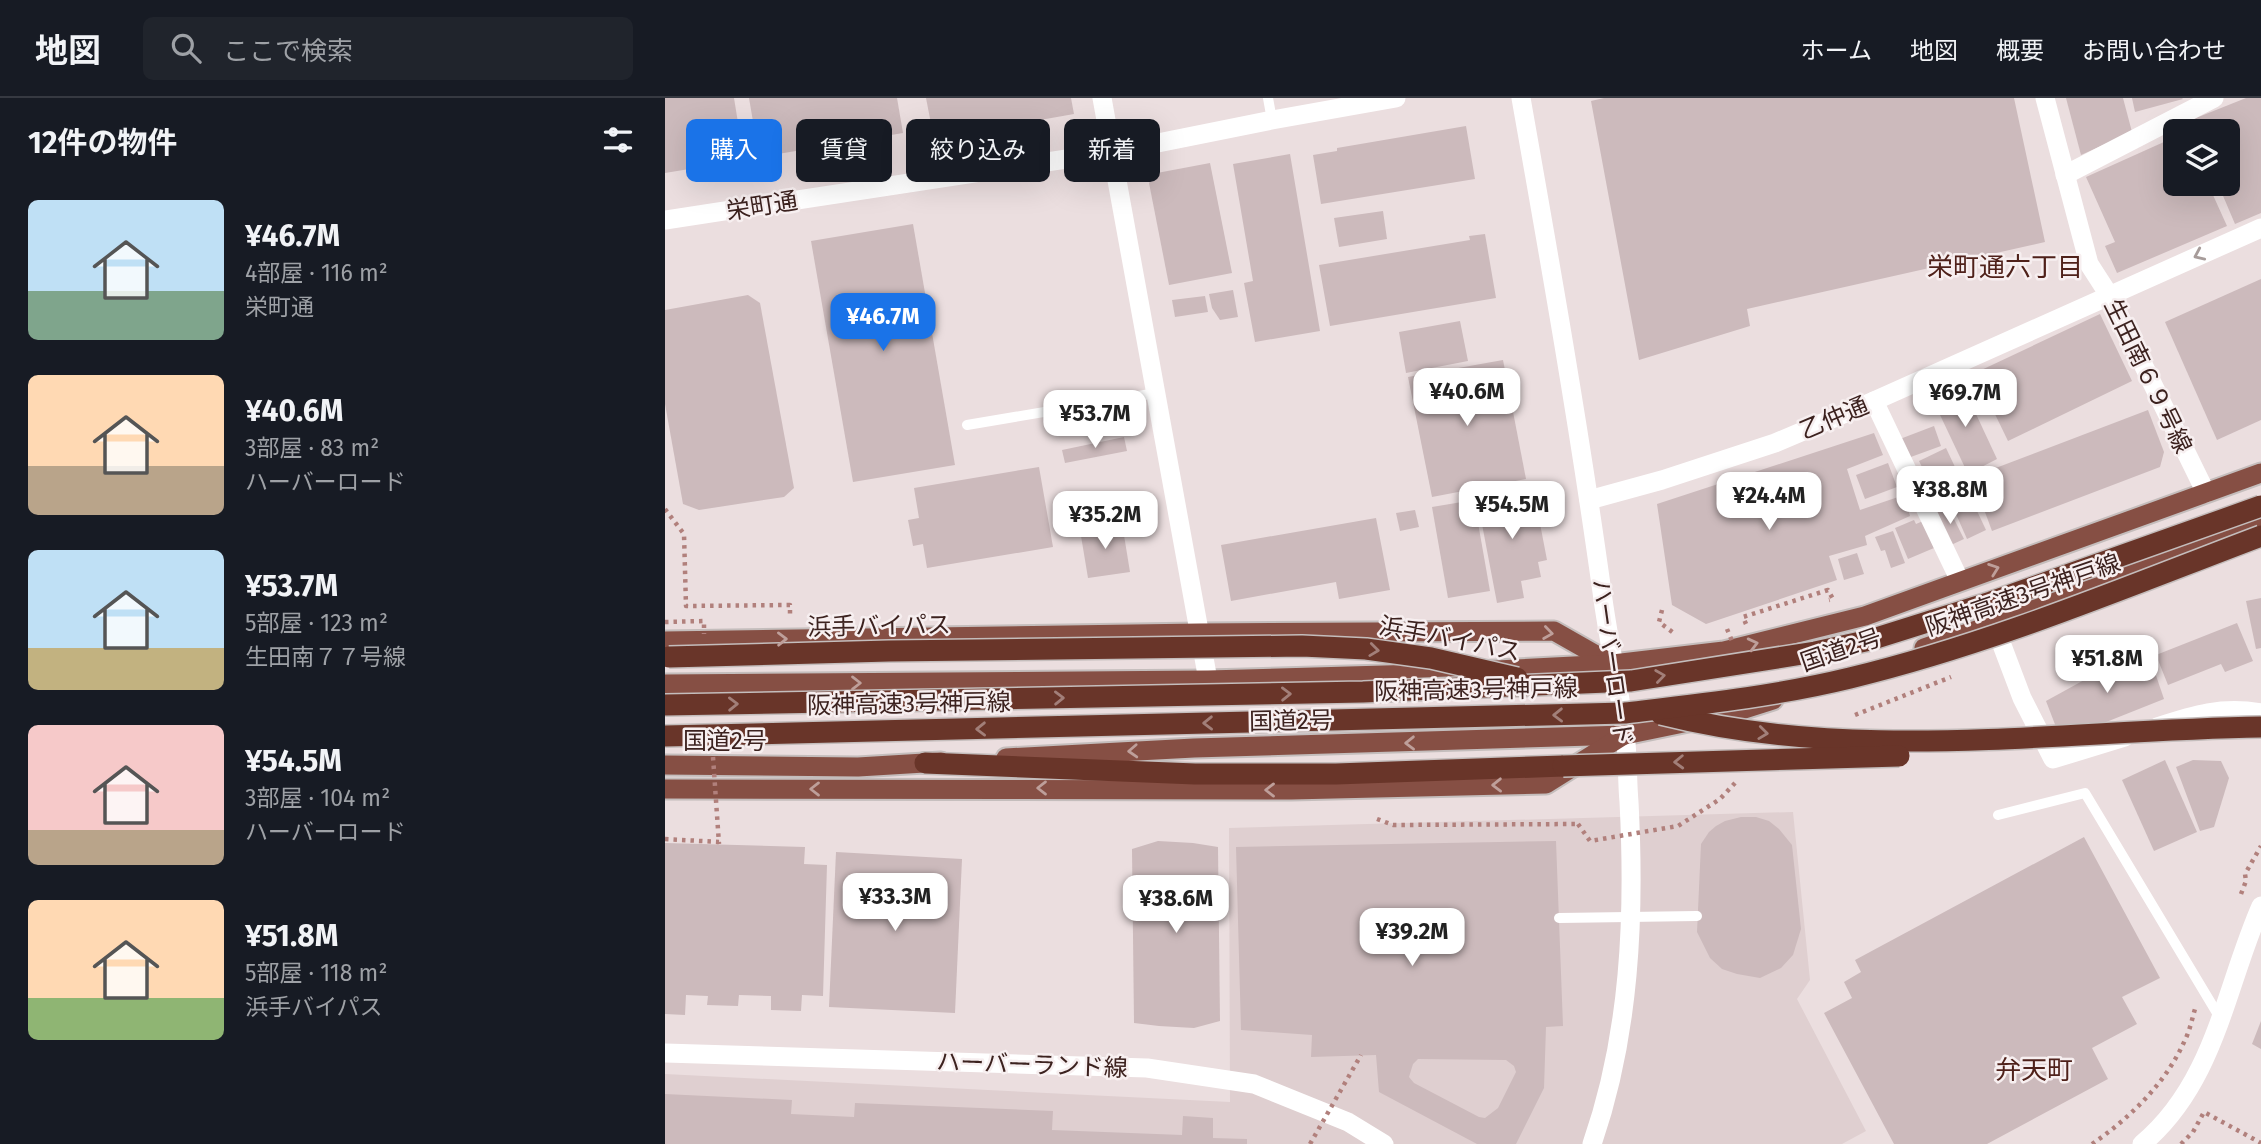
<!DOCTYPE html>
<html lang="ja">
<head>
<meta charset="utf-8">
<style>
	:root { --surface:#171b24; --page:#20242c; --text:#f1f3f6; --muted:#9ea1a6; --line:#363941; --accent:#1a73e8 }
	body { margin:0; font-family:"Fira Sans","Noto Sans JP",sans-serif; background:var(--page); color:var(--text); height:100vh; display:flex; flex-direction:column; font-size:26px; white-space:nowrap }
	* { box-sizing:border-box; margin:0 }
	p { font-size:23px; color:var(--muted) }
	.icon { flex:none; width:38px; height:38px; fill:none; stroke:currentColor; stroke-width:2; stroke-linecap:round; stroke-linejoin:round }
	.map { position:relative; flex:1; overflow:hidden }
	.side { display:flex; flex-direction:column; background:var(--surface); width:665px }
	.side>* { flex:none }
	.hud { position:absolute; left:21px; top:21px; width:665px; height:63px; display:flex; gap:14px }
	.buttons { position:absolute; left:1498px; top:21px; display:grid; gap:14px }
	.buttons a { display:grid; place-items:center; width:77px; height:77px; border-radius:10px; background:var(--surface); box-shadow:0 7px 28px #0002; font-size:35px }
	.price { position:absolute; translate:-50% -60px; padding:0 16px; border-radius:14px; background:#fff; color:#222; font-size:23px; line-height:46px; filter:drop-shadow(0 2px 4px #0008) }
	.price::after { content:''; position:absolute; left:50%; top:42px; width:21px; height:16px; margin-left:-10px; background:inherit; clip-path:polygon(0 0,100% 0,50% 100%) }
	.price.selected { background:var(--accent); color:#fff }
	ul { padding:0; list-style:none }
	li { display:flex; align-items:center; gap:21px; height:175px; padding:0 28px }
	li span { display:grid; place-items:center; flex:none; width:196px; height:140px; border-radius:10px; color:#555 }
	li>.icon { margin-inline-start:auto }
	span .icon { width:84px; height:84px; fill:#fffc; stroke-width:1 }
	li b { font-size:30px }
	h2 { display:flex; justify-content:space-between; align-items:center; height:84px; padding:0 28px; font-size:30px }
	.pill { padding:0 24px; border-radius:10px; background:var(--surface); box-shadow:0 7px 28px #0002; font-size:24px; line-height:63px }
	.pill.selected { background:var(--accent); color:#fff }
	header { display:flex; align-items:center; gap:42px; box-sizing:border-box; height:98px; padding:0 35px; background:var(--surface); border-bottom:2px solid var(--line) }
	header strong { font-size:33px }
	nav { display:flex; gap:38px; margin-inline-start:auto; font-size:24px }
	.search { width:490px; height:63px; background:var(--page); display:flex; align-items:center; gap:18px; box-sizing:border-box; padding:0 24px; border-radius:10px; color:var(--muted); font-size:26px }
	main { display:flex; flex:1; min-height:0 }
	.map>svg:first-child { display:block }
	.built { fill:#dfcfd0 }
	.building { fill:#ccbabc; fill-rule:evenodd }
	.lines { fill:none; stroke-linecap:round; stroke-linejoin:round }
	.trunk-casing { stroke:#c4bdbc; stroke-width:23 }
	.motorway-casing { stroke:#c4bdbc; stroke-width:24 }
	.path { stroke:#b1807c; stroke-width:4.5; stroke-dasharray:3.5 5; stroke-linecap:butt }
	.service { stroke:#fff; stroke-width:10 }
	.minor { stroke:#fff; stroke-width:19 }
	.tertiary { stroke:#fff; stroke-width:19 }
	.trunk { stroke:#864f44; stroke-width:19 }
	.motorway { stroke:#693529; stroke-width:21 }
	.motorway-bridge-casing { stroke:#c4bdbc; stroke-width:24; stroke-linecap:butt }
	.path-bridge { stroke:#b1807c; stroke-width:4.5; stroke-dasharray:3.5 5; stroke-linecap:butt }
	.service-bridge { stroke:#fff; stroke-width:10 }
	.motorway-bridge { stroke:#693529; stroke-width:21 }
	.oneway { stroke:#a79c9a }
	.oneway2 { stroke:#be9f9a }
	.oneway3 { stroke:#a27f79 }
	.labels { text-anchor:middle; stroke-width:5; stroke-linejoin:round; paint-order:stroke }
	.street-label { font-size:24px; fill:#3c221f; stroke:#f7eff0 }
	.neighbourhood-label { font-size:26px; fill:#4f211a; stroke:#f7eff0 }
</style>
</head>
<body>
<header>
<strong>地図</strong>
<div class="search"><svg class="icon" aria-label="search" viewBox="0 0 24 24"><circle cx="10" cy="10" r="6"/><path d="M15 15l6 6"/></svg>ここで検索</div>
<nav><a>ホーム</a><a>地図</a><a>概要</a><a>お問い合わせ</a></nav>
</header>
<main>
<section class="side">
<h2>12件の物件<svg class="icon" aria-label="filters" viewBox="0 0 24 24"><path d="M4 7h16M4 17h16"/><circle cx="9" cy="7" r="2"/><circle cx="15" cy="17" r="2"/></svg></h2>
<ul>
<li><span style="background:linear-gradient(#bfe0f5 65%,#7fa58c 0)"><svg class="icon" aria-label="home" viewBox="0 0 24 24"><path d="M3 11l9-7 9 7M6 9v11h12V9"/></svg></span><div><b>¥46.7M</b><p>4部屋 · 116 m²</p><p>栄町通</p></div></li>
<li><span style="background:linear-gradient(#ffd9b3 65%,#b9a48a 0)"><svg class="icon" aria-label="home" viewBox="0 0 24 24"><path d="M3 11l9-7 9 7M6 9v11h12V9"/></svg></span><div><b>¥40.6M</b><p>3部屋 · 83 m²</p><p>ハーバーロード</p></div></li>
<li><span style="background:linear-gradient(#bfe0f5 70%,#c2b280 0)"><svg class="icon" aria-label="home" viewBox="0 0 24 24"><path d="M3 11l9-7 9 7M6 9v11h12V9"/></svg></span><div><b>¥53.7M</b><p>5部屋 · 123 m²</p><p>生田南７７号線</p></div></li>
<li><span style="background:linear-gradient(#f6c9c9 75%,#b9a48a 0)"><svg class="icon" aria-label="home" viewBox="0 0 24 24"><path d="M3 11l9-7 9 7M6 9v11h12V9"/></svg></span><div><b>¥54.5M</b><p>3部屋 · 104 m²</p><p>ハーバーロード</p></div></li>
<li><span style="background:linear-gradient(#ffd9b3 70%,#8fb573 0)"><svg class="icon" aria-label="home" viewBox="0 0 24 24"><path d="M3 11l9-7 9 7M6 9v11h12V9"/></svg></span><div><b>¥51.8M</b><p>5部屋 · 118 m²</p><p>浜手バイパス</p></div></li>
</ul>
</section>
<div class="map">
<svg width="1596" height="1046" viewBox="0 0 1596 1046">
	<rect width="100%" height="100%" fill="#ebdedf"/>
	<polygon class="built" points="1128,714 1145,882 1132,901 1201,1033 1177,1046 0,1046 0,976 565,1004 564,730"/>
	<g class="building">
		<polygon points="0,0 69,0 79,62 0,75"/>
		<polygon points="84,0 232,0 238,35 107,57 105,45 92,47"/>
		<polygon points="261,0 406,0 409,16 269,41"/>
		<polygon points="939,0 1349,0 1380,144 1082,211 1085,228 974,262 926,3"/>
		<polygon points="1401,0 1458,0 1467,34 1416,57"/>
		<polygon points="1467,0 1517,0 1518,1 1470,14"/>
		<polygon points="1581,0 1596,0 1596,115 1570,126 1553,86 1563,86 1563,33 1530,33 1526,22"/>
		<polygon points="801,28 810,81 656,106 648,57 672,53 672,50"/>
		<polygon points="1510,39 1510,86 1543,86 1562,128 1452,175 1440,148 1450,144 1421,79"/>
		<polygon points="625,56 655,233 590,244 579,185 588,183 568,66"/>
		<polygon points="545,65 567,175 504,187 484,85 492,75"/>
		<polygon points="718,113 722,141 674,149 669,120"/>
		<polygon points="248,126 290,367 188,384 146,143"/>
		<polygon points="820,136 831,200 665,228 654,167 805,142 804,138"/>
		<polygon points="1596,181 1596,322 1552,342 1500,224"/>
		<polygon points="568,192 573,219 555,222 547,210 544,196"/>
		<polygon points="83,197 95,205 129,390 119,399 34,412 18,406 0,306 0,212"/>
		<polygon points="540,198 543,214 510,219 507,202"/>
		<polygon points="1435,216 1467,283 1343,343 1310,275"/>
		<polygon points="795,223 803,263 741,275 734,234"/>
		<polygon points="838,262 861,381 767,399 743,279"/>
		<polygon points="1297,286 1332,361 1303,376 1267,300"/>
		<polygon points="1483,312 1499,354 1495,369 1327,433 1307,379"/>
		<polygon points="1269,328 1276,348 1243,360 1235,341"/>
		<polygon points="1209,335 1218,357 1182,371 1195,412 1239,397 1245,418 1200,438 1202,447 1164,458 1172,482 1041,526 1007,507 992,406"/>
		<polygon points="459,339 462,353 400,365 397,352"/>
		<polygon points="1281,350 1290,369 1263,381 1254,363"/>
		<polygon points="1223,365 1232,389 1200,401 1191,377"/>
		<polygon points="374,369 388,449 262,470 258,446 248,448 243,422 254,420 249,390"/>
		<polygon points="1292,371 1302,392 1271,406 1261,386"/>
		<polygon points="868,389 882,462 873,464 876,479 856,483 859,500 832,505 812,400"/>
		<polygon points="1305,398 1321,432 1302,441 1287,407"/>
		<polygon points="809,402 825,493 783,500 767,409"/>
		<polygon points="1283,409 1299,441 1286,447 1271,414"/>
		<polygon points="750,412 754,429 735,433 731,415"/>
		<polygon points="711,420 725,492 674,501 671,484 566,503 556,447"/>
		<polygon points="1249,422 1251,426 1258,423 1269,450 1243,461 1230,430"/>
		<polygon points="457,425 465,474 423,480 415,432"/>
		<polygon points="1228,433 1240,465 1226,470 1220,452 1216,453 1210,439"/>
		<polygon points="1192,455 1199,476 1179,482 1173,461"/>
		<polygon points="1596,500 1596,550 1591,551 1581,503"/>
		<polygon points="1572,525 1588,563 1560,574 1556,566 1503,587 1491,557"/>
		<polygon points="1481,548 1499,601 1396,642 1381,603"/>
		<polygon points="1500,662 1532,734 1489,753 1457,682"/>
		<polygon points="1528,662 1556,663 1564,680 1549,729 1535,733 1511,669"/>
		<polygon points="1076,719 1091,719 1104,723 1114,731 1127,747 1136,831 1128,857 1116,870 1095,880 1072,876 1057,871 1045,860 1032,834 1036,746 1044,734 1051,728 1060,723"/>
		<polygon points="1419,739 1495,880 1457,899 1472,926 1427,950 1443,981 1322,1046 1229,1046 1159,915 1187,900 1179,884 1196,874 1190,862"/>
		<polygon points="493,743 528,745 553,749 555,923 529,930 494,928 469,925 467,751"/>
		<path d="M891,743L898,928L881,929L879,990L851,1046H812L714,994L711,957L646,959L647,937L576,932L571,749ZM753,961L841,962L849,968L851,974L833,1010L820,1020L814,1019L749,985L744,979L748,966Z"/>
		<polygon points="0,745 140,749 139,766 162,767 158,898 137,897 136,913 106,912 106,898 74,897 73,908 42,907 43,898 21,897 20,917 0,916"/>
		<polygon points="171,754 297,761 290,915 164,909"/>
		<polygon points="1596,923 1596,951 1587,946"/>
		<polygon points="0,996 127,1002 126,1016 189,1019 190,1005 388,1013 387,1032 517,1037 518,1018 548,1020 548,1040 582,1041 582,1046 0,1046"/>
	</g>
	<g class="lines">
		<g class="trunk-casing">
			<g id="trunk">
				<polyline points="0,543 534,535 889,533 947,566"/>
				<polyline points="1259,550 1329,526 1596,426"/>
				<polyline points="0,586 543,582 754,576 948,566 1059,553 1200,518 1596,375"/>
				<polyline points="341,660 529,650 960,637 1067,615 1108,602"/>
				<polyline points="0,667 193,669 276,664"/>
				<polyline points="0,691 626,692 881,686 959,637"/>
			</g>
		</g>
		<g class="motorway-casing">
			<polyline id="motorway" points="260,665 530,676 671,676 898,668"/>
		</g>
		<g class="path">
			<polyline points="0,411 19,436 21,508 125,507 125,519"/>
			<polyline points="997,512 994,524 1010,536"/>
			<polyline points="1081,526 1078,519 1163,492 1168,501 1164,502"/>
			<polyline points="1190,617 1286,579"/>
			<polyline points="712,721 728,727 913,726"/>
			<polyline points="0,741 54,744"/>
			<polyline points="1576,796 1581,783 1580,776 1596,748"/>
			<path d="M1427,1046C1465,1020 1501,985 1520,942C1525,932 1527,921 1530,911"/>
			<polyline points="1516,1046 1528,1034 1539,1014 1596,1045"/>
		</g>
		<g class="service">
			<polyline points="603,0 607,22"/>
			<polyline points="302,327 491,295"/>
			<polyline points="1333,717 1420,695 1555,920"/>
		</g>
		<g class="minor">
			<polyline points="1380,0 1424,166 1444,197 1541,395"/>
			<polyline points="1400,77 1549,0"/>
			<polyline points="1209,303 1295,483"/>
			<polyline points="924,402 997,382 1110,345 1209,303 1596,130"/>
			<polyline points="1329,526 1357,600 1388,661 1460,639"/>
			<path d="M1492,629C1529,617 1557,608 1596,615"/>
		</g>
		<g class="tertiary">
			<polyline points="437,0 543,582"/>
			<path d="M856,0C885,164 914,328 937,494C943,541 954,588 960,635C963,658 962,682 964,704C970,819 965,937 927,1046"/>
			<polyline points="0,122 448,54 607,22 731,0"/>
			<polyline points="0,955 482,970 589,986 683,1024 719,1046"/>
			<path d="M1477,1046C1550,985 1560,890 1596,808"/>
		</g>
		<use href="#trunk" class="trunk"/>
		<use href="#motorway" class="motorway"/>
		<g class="motorway-bridge-casing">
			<g id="motorway-bridge">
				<polyline points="4,559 224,553 637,548 701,551 766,560 852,580"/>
				<polyline points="0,607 698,594 966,583 1150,554 1205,542 1326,504 1596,408"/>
				<path d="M996,616C1194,666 1395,632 1596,629"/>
				<path d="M0,638L960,615C1036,606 1111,598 1185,580C1326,546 1461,489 1596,438"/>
				<polyline points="898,668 1234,658"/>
			</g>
		</g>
		<g class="path-bridge">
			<polyline points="0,524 39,523 39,536"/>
			<polyline points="1062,531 1067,543"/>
			<polyline points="48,659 54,746"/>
			<polyline points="913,726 925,743 1013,728 1055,701 1070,685"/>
			<polyline points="645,1046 696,957"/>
		</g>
		<polyline class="service-bridge" points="894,820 1032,818"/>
		<use href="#motorway-bridge" class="motorway-bridge"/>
	</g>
	<defs><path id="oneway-chevron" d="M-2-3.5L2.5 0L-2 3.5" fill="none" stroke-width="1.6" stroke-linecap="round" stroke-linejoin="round" transform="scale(1.75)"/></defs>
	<use class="oneway" href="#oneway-chevron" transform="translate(1534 157) rotate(156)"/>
	<g class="oneway2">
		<use href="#oneway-chevron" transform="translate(1329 471) rotate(-20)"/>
		<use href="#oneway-chevron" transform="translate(883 535) rotate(8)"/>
		<use href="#oneway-chevron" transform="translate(117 541) rotate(-1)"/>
		<use href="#oneway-chevron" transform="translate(1088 546) rotate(-14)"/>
		<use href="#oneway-chevron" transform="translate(191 585)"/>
		<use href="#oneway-chevron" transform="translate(745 645) rotate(179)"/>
		<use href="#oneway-chevron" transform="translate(468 653) rotate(177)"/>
		<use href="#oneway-chevron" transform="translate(832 687) rotate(179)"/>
		<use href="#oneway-chevron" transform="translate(377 690) rotate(-180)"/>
		<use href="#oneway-chevron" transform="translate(150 691) rotate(180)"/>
		<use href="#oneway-chevron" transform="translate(605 692) rotate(-180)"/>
	</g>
	<g class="oneway3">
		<use href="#oneway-chevron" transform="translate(709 552) rotate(7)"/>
		<use href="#oneway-chevron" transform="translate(995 578) rotate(-8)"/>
		<use href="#oneway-chevron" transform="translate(621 596) rotate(-1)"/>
		<use href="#oneway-chevron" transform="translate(394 600) rotate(-1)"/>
		<use href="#oneway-chevron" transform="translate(68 606) rotate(-1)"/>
		<use href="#oneway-chevron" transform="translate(893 617) rotate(179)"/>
		<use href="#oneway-chevron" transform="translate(543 625) rotate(179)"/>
		<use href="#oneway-chevron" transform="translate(316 631) rotate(179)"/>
		<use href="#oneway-chevron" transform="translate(1098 635) rotate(7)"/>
		<use href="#oneway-chevron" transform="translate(1014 664) rotate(178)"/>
	</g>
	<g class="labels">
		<g class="street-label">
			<text transform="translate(97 108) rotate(-9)" y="8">栄町通</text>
			<text transform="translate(1483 278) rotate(64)" y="8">生田南６９号線</text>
			<text transform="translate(1169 320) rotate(-23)" y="8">乙仲通</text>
			<text transform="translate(1358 497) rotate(-19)" y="8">阪神高速3号神戸線</text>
			<text transform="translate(214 528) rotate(-1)" y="8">浜手バイパス</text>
			<text transform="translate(785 541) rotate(11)" y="8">浜手バイパス</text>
			<text transform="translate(1176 552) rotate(-19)" y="8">国道2号</text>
			<text transform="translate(947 564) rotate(82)" y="8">ハーバーロード</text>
			<text transform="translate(811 592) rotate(-1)" y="8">阪神高速3号神戸線</text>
			<text transform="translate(244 606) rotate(-1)" y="8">阪神高速3号神戸線</text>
			<text transform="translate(626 623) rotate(-1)" y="8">国道2号</text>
			<text x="60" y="651">国道2号</text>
			<text transform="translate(367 967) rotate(2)" y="8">ハーバーランド線</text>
		</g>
		<g class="neighbourhood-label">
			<text x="1340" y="178">栄町通六丁目</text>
			<text x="1369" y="981">弁天町</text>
		</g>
	</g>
</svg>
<div class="buttons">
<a><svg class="icon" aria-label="layers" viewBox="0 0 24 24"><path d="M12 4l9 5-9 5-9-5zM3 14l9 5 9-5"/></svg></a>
</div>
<b class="price selected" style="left:218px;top:255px">¥46.7M</b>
<b class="price" style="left:802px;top:330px">¥40.6M</b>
<b class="price" style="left:1300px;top:331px">¥69.7M</b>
<b class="price" style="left:430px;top:352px">¥53.7M</b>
<b class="price" style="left:1285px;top:428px">¥38.8M</b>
<b class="price" style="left:1104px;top:434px">¥24.4M</b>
<b class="price" style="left:847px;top:443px">¥54.5M</b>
<b class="price" style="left:440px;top:453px">¥35.2M</b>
<b class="price" style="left:1442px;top:597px">¥51.8M</b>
<b class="price" style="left:230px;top:835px">¥33.3M</b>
<b class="price" style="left:511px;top:837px">¥38.6M</b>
<b class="price" style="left:747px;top:870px">¥39.2M</b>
<div class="hud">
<a class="pill selected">購入</a>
<a class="pill">賃貸</a>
<a class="pill">絞り込み</a>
<a class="pill">新着</a>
</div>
</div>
</main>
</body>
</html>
